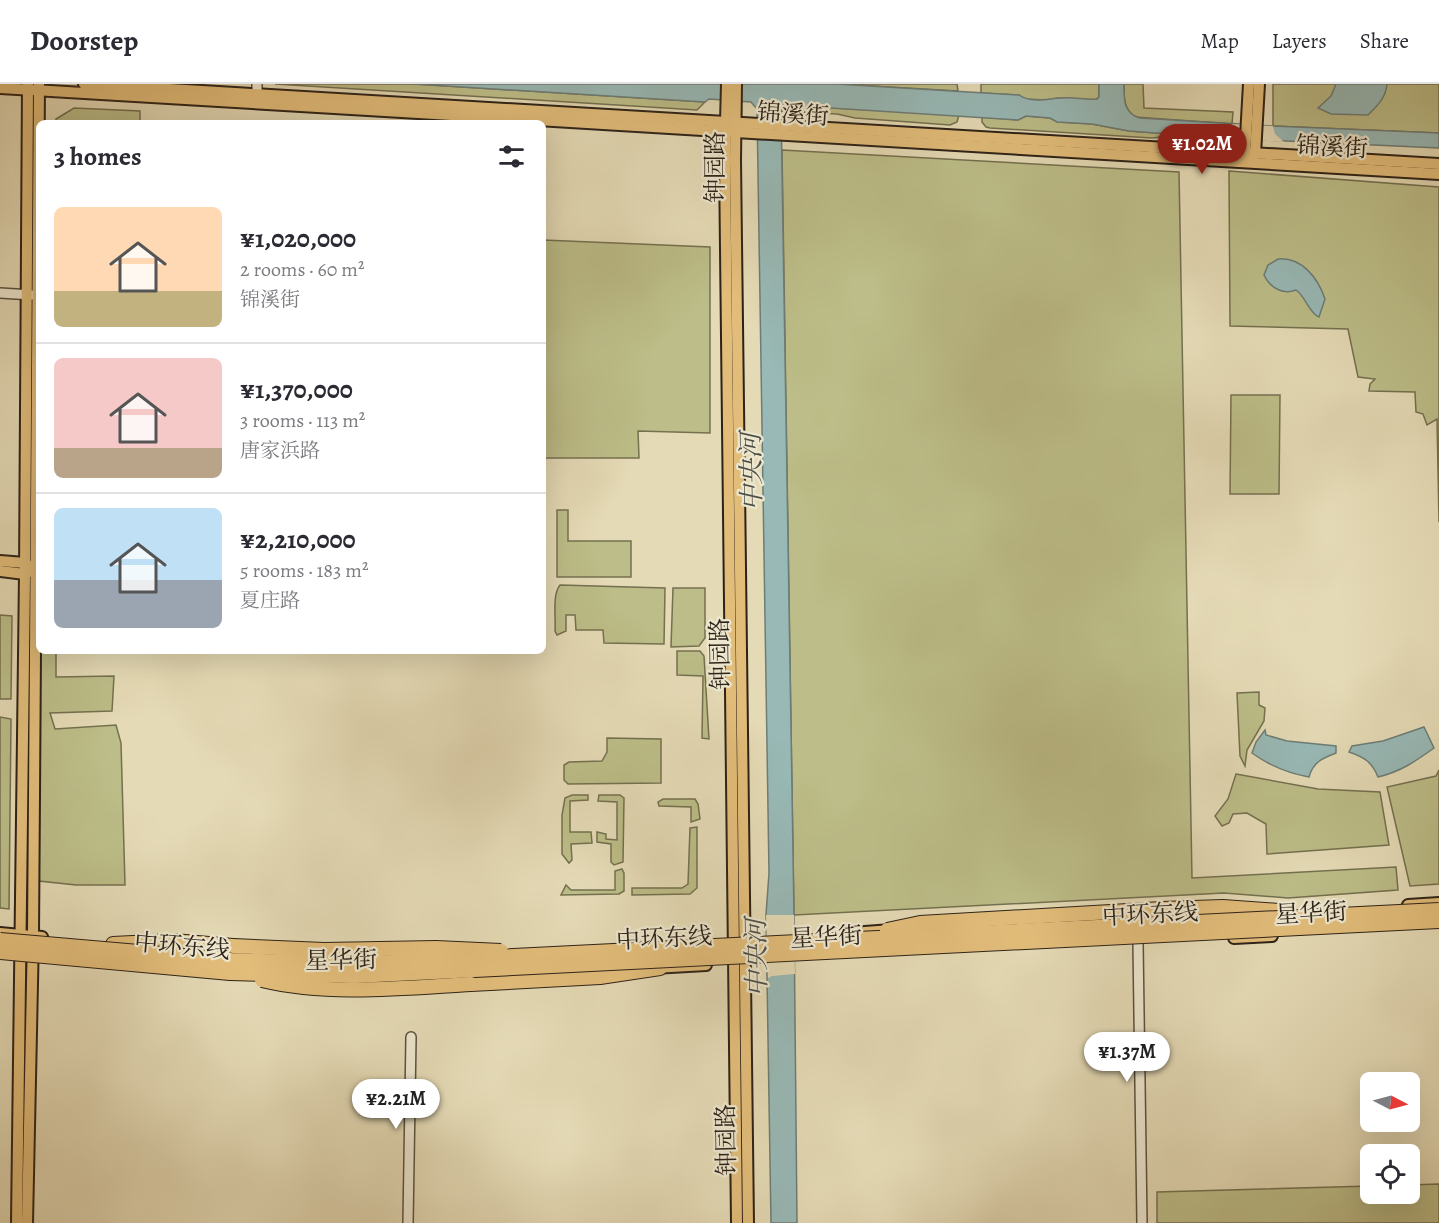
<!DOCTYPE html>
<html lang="en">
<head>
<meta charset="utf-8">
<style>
	:root { --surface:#fff; --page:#f7f7f7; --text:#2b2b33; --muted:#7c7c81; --line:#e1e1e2; --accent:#8f2418 }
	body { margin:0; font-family:Alegreya,"Noto Serif SC",serif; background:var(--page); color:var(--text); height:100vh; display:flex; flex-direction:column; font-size:22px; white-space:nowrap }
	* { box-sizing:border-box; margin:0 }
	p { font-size:20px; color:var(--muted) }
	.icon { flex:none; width:33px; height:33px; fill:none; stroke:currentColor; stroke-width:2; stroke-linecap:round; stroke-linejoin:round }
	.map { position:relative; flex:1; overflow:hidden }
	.sheet { position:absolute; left:36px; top:36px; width:510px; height:534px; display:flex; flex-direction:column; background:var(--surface); border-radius:9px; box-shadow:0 6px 24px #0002 }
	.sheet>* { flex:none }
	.needle { width:39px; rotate:96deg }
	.controls { position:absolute; left:1360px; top:988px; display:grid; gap:12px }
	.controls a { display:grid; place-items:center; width:60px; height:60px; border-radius:9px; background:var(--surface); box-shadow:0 6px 24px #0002; font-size:30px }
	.price { position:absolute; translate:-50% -51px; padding:0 14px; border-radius:21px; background:#fff; color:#222; font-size:20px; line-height:39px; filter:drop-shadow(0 2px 3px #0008) }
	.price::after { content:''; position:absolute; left:50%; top:36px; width:18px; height:14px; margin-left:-9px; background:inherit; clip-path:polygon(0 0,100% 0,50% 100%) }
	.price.on { background:var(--accent); color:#fff }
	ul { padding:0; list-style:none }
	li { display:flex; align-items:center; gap:18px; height:150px; padding:0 18px }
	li+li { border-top:2px solid var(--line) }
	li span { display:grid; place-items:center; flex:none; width:168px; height:120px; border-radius:9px; color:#555 }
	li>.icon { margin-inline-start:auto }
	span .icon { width:72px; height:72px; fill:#fffc; stroke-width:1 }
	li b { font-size:26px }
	h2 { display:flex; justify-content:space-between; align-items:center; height:72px; padding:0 18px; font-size:26px }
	header { display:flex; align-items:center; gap:36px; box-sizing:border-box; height:84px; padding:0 30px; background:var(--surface); border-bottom:2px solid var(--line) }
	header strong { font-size:28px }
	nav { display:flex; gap:33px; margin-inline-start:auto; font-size:21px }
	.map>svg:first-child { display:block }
	.green { fill:#bcbd88; stroke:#747050; stroke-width:1.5 }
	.water { fill:#98b9b6; stroke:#6d7d77; stroke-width:1.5 }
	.pier { fill:#e4dab5 }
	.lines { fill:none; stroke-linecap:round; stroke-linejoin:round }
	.minor-casing { stroke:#5b503f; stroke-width:12 }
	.major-casing { stroke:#2d2218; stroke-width:14 }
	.highway-casing { stroke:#2d2218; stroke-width:16 }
	.minor { stroke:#ede7cf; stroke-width:9 }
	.major { stroke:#e2bd7a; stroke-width:10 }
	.highway { stroke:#e2bd7a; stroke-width:14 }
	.highway-bridge-casing { stroke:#2d2218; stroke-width:16; stroke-linecap:butt }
	.highway-bridge { stroke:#e2bd7a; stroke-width:14 }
	.labels { text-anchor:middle; stroke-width:4.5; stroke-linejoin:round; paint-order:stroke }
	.street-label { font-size:24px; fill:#2d2218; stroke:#ede7cf }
	.water-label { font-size:26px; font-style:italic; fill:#4d4f47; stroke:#ede7cf }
</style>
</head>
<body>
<header>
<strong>Doorstep</strong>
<nav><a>Map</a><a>Layers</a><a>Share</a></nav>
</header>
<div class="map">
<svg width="1439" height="1139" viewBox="0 0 1439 1139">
	<rect width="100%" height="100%" fill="#e4dab5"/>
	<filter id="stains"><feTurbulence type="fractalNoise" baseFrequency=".00333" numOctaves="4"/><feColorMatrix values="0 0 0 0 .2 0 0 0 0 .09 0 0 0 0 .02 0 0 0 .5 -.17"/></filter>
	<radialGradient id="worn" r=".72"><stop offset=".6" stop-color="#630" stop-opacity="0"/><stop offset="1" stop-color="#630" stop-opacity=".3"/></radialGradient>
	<g class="green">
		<polygon points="275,0 414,0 705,18 697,26"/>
		<polygon points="837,0 957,0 958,7"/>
		<polygon points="981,0 1099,0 1099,13 1095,16 1059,14 1046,16 1025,15 1019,11 981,9"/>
		<path d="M1124,0H1143L1144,24L1233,28L1232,40L1135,33C1123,24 1124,13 1124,0Z"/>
		<polygon points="1273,0 1439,0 1439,49 1273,42"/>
		<polygon points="784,21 959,31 957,38 950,41 855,34 837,30 781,27 781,23"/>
		<polygon points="74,24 140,27 140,39 56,39 56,35"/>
		<polygon points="1026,32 1050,34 1058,38 1092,40 1129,47 1199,52 1199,53 1179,51 1152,54 990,44 986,43 982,38 982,33 1018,36"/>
		<polygon points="782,66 1179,88 1192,794 1396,783 1398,806 1288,814 1224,809 794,831"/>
		<polygon points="1229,87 1439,103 1439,438 1437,335 1427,341 1423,330 1416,328 1415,308 1369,307 1370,300 1375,295 1358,293 1348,245 1230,242"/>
		<polygon points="543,156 710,163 710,349 638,347 639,374 543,374"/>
		<polygon points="1231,311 1280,311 1279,410 1230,410"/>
		<polygon points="557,426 568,426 568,457 631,457 631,493 557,493"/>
		<path d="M560,501L665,504L664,560L604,559L603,546H576L575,531H566V547L557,551L555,547C556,533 552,511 560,501Z"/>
		<polygon points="673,504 705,504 705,554 699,562 671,563"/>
		<polygon points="0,531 12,532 11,615 0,615"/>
		<polygon points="39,567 56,567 56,593 114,592 112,627 50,629 55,645 116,641 121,659 125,801 76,801 39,797 37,650"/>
		<polygon points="677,567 700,567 704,572 709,655 702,654 703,592 677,591"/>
		<polygon points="1259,608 1259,621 1265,624 1264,637 1247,666 1245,682 1240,672 1237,609"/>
		<polygon points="0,633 11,635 9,825 0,824"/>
		<polygon points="607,654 661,655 661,699 568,700 564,696 564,681 569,678 602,677 607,668"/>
		<polygon points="1439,686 1439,800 1410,802 1387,703 1436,692"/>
		<polygon points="1236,690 1318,705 1380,708 1389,761 1267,770 1266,740 1247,729 1233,730 1229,739 1222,742 1215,732 1228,715"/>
		<polygon points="572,711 588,711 588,716 570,717 570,748 591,748 592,759 571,760 572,776 569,779 562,770 562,731 565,714"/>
		<polygon points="599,711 620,711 624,714 623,778 614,781 611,778 611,760 597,758 597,748 606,750 606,755 617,756 617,718 598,717"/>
		<polygon points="663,715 695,715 698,720 700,735 691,738 691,723 659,722 658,718"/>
		<polygon points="697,743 697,804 690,810 632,811 632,804 682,804 688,800 690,744"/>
		<polygon points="622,785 624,789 624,807 619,810 561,811 566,801 571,806 615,806 615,787"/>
		<polygon points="1439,1100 1439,1139 1157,1139 1157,1108 1371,1102 1371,1110 1410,1110 1410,1101"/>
	</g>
	<g class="water">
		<path d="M414,0H837L1019,11C1032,20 1049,14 1062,14C1074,13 1086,16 1097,15L1099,13V0H1124C1124,15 1123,29 1140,34L1273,42L1439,49V64L1221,54L1129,47L1092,40L1057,38L1050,34L1026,32L1018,36L784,21L781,23L794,831L797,1139H771L766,831L769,789L757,25L751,18L709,15L705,18Z"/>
		<path d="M1336,0H1387C1386,14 1377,22 1368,31L1331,30L1318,24L1331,12Z"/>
		<path d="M1278,175C1302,173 1318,194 1325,215L1319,233C1309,229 1306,213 1296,206C1283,211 1270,204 1264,191L1268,181Z"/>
		<path d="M1424,643L1434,664C1416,677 1400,688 1378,693C1372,678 1364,673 1349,668L1352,662L1383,657Z"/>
		<path d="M1265,646L1266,651L1287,657L1336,662V669C1323,674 1313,678 1309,693C1287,689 1270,682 1252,669L1256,658Z"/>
	</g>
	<g class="pier">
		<polygon points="1232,40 1273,42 1275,50 1284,58 1221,54 1229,48"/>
		<polygon points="766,831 794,831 795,890 772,892 768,894"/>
	</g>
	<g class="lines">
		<g class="minor-casing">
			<g id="minor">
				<polyline points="257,17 257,0"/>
				<polyline points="0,209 32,211"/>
				<polyline points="1138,859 1142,1139"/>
				<polyline points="408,1139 411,953"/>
			</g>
		</g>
		<g class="major-casing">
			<g id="major">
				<polyline points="84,0 1439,80"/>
				<polyline points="727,0 725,76 737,1139"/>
				<polyline points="736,0 735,76 748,1139"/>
				<polyline points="0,4 1439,90"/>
				<polyline points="1252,74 1255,70 1259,0"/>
				<polyline points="1247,76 1245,70 1249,0"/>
				<polyline points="0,477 25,479 29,482"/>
				<polyline points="0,487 25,490 32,486"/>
				<polyline points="1408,821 1439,819"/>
				<polyline points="1058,838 1237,829"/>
				<polyline points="0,849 42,853"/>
				<polyline points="851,849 892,846"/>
				<polyline points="1234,854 1272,852"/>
				<polyline points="159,863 212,867"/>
				<polyline points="653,884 706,881"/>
				<polyline points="536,889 571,888"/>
				<polyline points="17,1139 25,490 28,0"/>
				<polyline points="27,1139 33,852 39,0"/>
			</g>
		</g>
		<g class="highway-casing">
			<g id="highway">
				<polyline points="1162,825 1223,823 1279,827"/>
				<polyline points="113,860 173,857 233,862"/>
				<polyline points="471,900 600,893 660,884"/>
			</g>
		</g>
		<use href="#minor" class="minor"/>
		<use href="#major" class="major"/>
		<use href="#highway" class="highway"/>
		<g class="highway-bridge-casing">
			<g id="highway-bridge">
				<polyline points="887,846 920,839 1162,825"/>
				<polyline points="0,856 231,876 355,880 1439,826"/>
				<polyline points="233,862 324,866 436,864 501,867"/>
				<polyline points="0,868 230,889 355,892 1439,837"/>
				<path d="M262,896C329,912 402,904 471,900"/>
			</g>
		</g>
		<use href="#highway-bridge" class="highway-bridge"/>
	</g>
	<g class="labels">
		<g class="street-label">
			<text transform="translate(793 30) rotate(4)" y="8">锦溪街</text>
			<text transform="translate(1332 63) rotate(3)" y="8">锦溪街</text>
			<text transform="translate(715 83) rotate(-90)" y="8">钟园路</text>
			<text transform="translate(720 570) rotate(-91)" y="8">钟园路</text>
			<text transform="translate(1311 829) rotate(-3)" y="8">星华街</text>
			<text transform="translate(1150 830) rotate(-3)" y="8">中环东线</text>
			<text transform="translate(826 853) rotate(-3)" y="8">星华街</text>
			<text transform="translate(664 854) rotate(-3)" y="8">中环东线</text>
			<text transform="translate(182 862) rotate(5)" y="8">中环东线</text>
			<text transform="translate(341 876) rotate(-1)" y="8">星华街</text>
			<text transform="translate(726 1056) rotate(-91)" y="8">钟园路</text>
		</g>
		<g class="water-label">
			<text transform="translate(751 388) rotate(-91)" y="9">中央河</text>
			<text transform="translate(756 874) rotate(-91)" y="9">中央河</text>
		</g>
	</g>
	<rect width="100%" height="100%" filter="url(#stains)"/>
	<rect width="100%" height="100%" fill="url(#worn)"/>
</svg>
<div class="controls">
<a><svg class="needle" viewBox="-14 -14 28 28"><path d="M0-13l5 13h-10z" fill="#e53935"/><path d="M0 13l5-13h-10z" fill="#7c7c81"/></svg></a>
<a><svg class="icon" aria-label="locate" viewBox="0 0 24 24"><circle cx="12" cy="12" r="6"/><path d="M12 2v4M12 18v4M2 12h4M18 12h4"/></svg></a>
</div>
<b class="price on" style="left:1202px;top:91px">¥1.02M</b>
<b class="price" style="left:1127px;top:999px">¥1.37M</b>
<b class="price" style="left:396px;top:1046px">¥2.21M</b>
<section class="sheet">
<h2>3 homes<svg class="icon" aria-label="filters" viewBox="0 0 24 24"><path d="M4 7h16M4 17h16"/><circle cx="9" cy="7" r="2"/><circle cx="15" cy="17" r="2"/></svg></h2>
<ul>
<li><span style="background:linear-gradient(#ffd9b3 70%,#c2b280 0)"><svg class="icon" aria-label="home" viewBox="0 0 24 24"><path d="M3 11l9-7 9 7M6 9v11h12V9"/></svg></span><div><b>¥1,020,000</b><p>2 rooms · 60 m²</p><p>锦溪街</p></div></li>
<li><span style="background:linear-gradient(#f6c9c9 75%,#b9a48a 0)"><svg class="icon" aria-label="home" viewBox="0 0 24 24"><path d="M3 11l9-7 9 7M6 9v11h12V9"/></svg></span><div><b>¥1,370,000</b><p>3 rooms · 113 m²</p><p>唐家浜路</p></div></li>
<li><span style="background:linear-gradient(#bfe0f5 60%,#9aa5b1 0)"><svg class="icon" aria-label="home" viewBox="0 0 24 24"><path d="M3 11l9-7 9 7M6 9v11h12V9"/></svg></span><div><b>¥2,210,000</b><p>5 rooms · 183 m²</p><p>夏庄路</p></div></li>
</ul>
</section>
</div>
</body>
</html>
